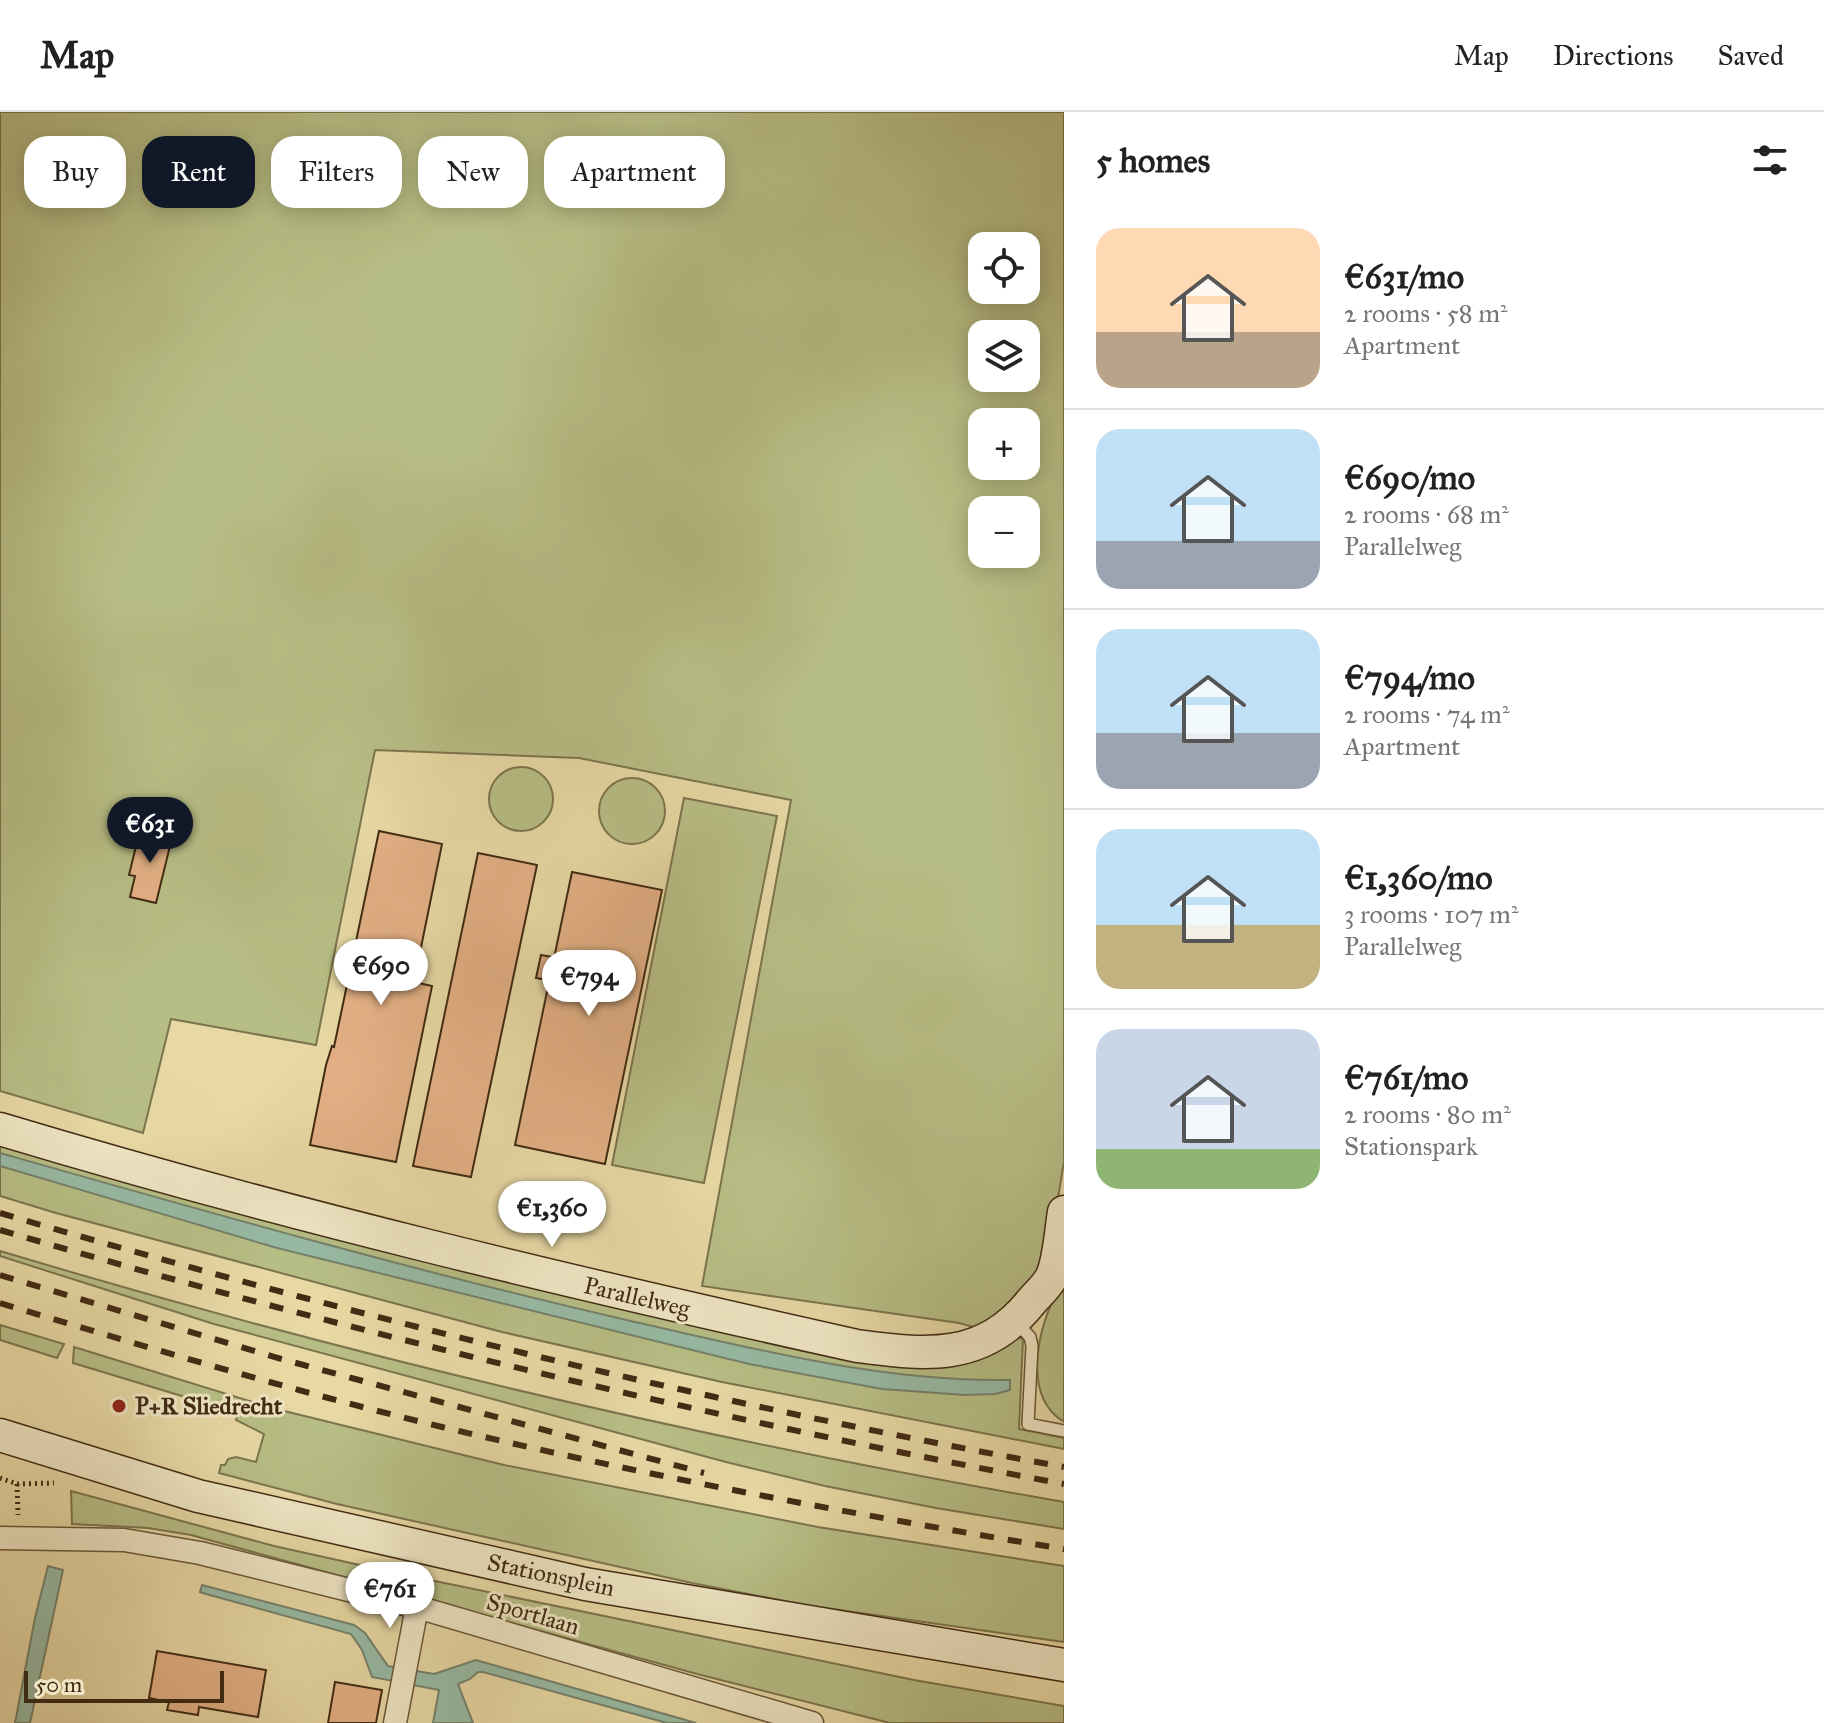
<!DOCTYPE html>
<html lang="en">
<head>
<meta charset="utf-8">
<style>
	:root { --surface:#fff; --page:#f2f2f2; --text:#222; --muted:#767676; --line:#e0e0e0; --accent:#111827 }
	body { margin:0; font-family:"IM FELL Great Primer",serif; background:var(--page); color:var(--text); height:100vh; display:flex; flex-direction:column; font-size:30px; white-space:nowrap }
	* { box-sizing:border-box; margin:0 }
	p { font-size:26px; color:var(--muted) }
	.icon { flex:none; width:44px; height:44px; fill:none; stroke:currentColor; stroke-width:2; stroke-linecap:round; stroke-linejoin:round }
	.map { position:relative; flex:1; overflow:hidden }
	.panel { display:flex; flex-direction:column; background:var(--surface); width:760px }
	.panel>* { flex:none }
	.guide { position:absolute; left:24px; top:24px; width:760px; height:72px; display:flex; gap:16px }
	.controls { position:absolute; left:968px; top:120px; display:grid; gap:16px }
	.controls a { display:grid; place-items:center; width:72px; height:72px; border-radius:16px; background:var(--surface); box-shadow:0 4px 20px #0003; font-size:40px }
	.scale { position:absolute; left:24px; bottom:20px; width:200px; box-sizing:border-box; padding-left:8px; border:4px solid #412b13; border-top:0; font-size:22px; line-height:28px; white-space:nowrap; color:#412b13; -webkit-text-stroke:6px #efe6c4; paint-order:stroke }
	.price { position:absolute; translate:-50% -68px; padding:0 18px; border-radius:28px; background:#fff; color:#222; font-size:26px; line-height:52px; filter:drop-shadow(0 2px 4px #0008) }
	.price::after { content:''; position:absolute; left:50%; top:48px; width:24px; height:18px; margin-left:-12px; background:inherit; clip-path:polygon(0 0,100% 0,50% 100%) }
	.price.current { background:var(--accent); color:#fff }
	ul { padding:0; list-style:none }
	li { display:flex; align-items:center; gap:24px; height:200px; padding:0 32px }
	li+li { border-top:2px solid var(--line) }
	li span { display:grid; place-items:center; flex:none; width:224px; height:160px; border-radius:24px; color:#555 }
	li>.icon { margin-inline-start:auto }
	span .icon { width:96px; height:96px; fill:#fffc; stroke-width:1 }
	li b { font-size:34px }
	h2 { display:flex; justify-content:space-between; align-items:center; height:96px; padding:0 32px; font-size:34px }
	.chip { padding:0 28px; border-radius:24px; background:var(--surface); box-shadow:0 4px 20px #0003; font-size:28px; line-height:72px }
	.chip.current { background:var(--accent); color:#fff }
	header { display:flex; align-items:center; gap:48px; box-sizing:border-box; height:112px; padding:0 40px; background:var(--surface); border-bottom:2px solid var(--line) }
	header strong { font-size:38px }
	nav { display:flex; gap:44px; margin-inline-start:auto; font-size:28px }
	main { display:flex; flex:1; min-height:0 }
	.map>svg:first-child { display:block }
	.green { fill:#b7be85; stroke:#7c744c; stroke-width:2; fill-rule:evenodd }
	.water { fill:#97baa4; stroke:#75816a; stroke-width:2 }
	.building { fill:#e2b084; stroke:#412b13; stroke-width:2 }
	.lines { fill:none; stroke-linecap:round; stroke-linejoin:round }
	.lane-casing { stroke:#6a5637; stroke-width:14 }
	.street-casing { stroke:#6a5637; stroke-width:25 }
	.secondary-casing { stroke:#412b13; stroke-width:35 }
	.path { stroke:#412b13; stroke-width:5; stroke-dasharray:2 4; stroke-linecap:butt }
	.lane { stroke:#efe6c4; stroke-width:11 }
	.street { stroke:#efe6c4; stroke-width:22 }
	.secondary { stroke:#efe6c4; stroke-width:32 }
	.rail { stroke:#412b13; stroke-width:6; stroke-dasharray:14 14; stroke-linecap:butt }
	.poi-dot { fill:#8f2418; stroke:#efe6c4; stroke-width:3 }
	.labels { text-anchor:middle; stroke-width:6; stroke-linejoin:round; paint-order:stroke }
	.street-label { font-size:24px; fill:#412b13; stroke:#efe6c4 }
	.poi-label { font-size:24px; font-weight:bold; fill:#412b13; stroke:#efe6c4; text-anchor:start }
</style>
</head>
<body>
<header>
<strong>Map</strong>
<nav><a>Map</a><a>Directions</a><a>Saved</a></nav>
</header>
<main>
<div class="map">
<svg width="1064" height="1611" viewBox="0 0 1064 1611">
	<rect width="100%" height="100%" fill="#e7d8a4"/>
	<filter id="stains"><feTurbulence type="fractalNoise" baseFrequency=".0025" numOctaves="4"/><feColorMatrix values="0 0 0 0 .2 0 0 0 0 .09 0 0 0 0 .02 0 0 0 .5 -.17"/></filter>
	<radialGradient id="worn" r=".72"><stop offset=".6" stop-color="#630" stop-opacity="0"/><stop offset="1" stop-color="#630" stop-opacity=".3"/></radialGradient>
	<g class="green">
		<path d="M0,0H1064V1050C1057,1088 1051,1151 1025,1182C1014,1195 994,1206 980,1217L959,1211L702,1174L791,688L579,646L375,638L316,933L171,907L143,1021L0,979ZM982,134H1026V178H982ZM982,222H1026V266H982ZM982,310H1026V354H982ZM982,398H1026V442H982Z"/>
		<circle cx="521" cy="687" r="32"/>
		<circle cx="632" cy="699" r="33"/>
		<polygon points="684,686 777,704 704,1071 612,1053"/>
		<polygon points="0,1029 731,1221 1020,1226 1023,1227 1019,1317 1064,1326 1064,1337 722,1270 502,1220 56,1101 0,1084"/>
		<path d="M0,1139C349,1244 705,1328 1064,1390V1417L936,1396L825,1374L726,1350L214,1212L0,1144Z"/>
		<path d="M1058,1178L1064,1180V1310C1021,1284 1038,1214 1058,1178Z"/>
		<polygon points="0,1213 64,1232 57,1246 0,1228"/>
		<polygon points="74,1235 272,1296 504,1353 818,1415 1064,1454 1064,1530 805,1493 692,1471 337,1392 219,1361 221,1353 225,1353 228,1347 236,1345 256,1350 264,1322 236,1308 238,1301 73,1251"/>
		<polygon points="71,1379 274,1434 396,1461 914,1568 1064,1594 1064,1611 890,1611 701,1563 191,1423 148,1416 72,1412"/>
	</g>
	<g class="water">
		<path d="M0,1041C211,1101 421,1161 635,1210C760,1238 882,1270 1010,1268V1278L995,1282L965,1283L882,1277L749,1252L277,1136L0,1054Z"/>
		<polygon points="48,1454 63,1458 30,1611 15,1611 35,1506"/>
		<polygon points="202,1473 354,1513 365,1521 388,1554 434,1562 476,1548 696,1611 667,1611 483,1560 478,1560 470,1567 458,1572 473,1611 433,1611 439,1578 372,1565 362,1538 351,1522 206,1482 200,1480"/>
	</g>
	<g class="building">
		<polygon points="152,717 175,723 172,735 170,734 156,791 130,785 135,764 129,763 138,726 149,729"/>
		<polygon points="379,719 442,732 414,870 432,874 396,1050 310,1033 326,953 332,934 334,935"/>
		<polygon points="478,741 537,753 471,1065 413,1054"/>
		<polygon points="572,760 662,778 605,1052 515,1033"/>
		<polygon points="541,843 552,845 547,868 536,866"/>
		<polygon points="157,1539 266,1558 258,1605 199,1595 198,1603 167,1598 169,1590 149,1586"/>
		<polygon points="335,1570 382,1578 376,1611 328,1611"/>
	</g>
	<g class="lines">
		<g class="lane-casing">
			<polyline id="lane" points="1017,1211 1030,1225 1032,1234 1028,1312 1064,1319"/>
		</g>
		<g class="street-casing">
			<g id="street">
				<polyline points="0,1426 124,1428 200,1441 417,1495 812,1611"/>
				<polyline points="395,1611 417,1495"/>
			</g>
		</g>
		<g class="secondary-casing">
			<g id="secondary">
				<path d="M0,1017C282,1102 569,1170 857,1234C926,1243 983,1250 1031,1190C1037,1183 1046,1175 1051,1166C1059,1151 1061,1118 1064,1100"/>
				<polyline points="0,1323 198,1384 585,1472 1064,1553"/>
			</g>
		</g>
		<g class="path">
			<polyline points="0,1366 17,1372 54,1371"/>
			<polyline points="17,1372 18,1403"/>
		</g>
		<use href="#lane" class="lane"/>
		<use href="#street" class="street"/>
		<use href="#secondary" class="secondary"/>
		<g class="rail">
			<path d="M0,1101C350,1204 705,1290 1064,1355"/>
			<path d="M0,1118C351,1221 705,1305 1064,1372"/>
			<polyline points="0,1163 285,1248 704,1361"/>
			<path d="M0,1191C146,1235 293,1279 442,1315C647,1364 856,1403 1064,1437"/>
		</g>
	</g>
	<circle class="poi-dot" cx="119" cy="1294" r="8"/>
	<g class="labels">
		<g class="street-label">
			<text transform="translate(637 1185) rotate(13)" y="8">Parallelweg</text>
			<text transform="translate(551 1463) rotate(12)" y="8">Stationsplein</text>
			<text transform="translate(533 1502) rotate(16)" y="8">Sportlaan</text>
		</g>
		<g class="poi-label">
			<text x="135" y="1302">P+R Sliedrecht</text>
		</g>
	</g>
	<rect width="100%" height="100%" filter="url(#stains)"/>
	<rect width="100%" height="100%" fill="url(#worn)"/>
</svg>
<div class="controls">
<a><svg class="icon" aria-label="locate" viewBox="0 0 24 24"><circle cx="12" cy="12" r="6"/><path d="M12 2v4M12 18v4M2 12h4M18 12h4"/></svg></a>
<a><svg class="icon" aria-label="layers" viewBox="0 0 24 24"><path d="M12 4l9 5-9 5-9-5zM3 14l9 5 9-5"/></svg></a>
<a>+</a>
<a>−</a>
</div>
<div class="scale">50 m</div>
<b class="price current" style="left:150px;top:753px">€631</b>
<b class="price" style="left:381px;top:895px">€690</b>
<b class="price" style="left:589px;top:906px">€794</b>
<b class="price" style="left:552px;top:1137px">€1,360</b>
<b class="price" style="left:390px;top:1518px">€761</b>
<div class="guide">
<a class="chip">Buy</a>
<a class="chip current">Rent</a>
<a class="chip">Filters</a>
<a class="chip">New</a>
<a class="chip">Apartment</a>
</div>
</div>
<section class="panel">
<h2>5 homes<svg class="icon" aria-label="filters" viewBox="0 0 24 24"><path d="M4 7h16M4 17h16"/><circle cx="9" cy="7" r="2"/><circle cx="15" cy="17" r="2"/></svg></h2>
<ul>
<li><span style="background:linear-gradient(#ffd9b3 65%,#b9a48a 0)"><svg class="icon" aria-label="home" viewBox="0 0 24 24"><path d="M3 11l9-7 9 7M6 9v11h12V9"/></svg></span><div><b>€631/mo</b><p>2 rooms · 58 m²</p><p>Apartment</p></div></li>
<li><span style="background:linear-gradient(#bfe0f5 70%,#9aa5b1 0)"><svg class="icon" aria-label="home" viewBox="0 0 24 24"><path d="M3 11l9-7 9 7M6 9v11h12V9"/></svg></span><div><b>€690/mo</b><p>2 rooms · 68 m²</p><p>Parallelweg</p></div></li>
<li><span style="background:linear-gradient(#bfe0f5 65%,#9aa5b1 0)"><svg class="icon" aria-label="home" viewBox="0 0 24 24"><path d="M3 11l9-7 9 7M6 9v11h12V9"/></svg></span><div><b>€794/mo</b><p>2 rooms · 74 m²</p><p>Apartment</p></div></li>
<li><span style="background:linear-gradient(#bfe0f5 60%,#c2b280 0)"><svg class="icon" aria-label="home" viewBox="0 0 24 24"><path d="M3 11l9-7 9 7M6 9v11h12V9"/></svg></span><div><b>€1,360/mo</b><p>3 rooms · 107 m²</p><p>Parallelweg</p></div></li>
<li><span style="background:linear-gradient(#c9d6e8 75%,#8fb573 0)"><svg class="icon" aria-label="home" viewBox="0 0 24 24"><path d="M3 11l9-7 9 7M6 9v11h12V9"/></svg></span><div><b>€761/mo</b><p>2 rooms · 80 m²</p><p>Stationspark</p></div></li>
</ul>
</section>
</main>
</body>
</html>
